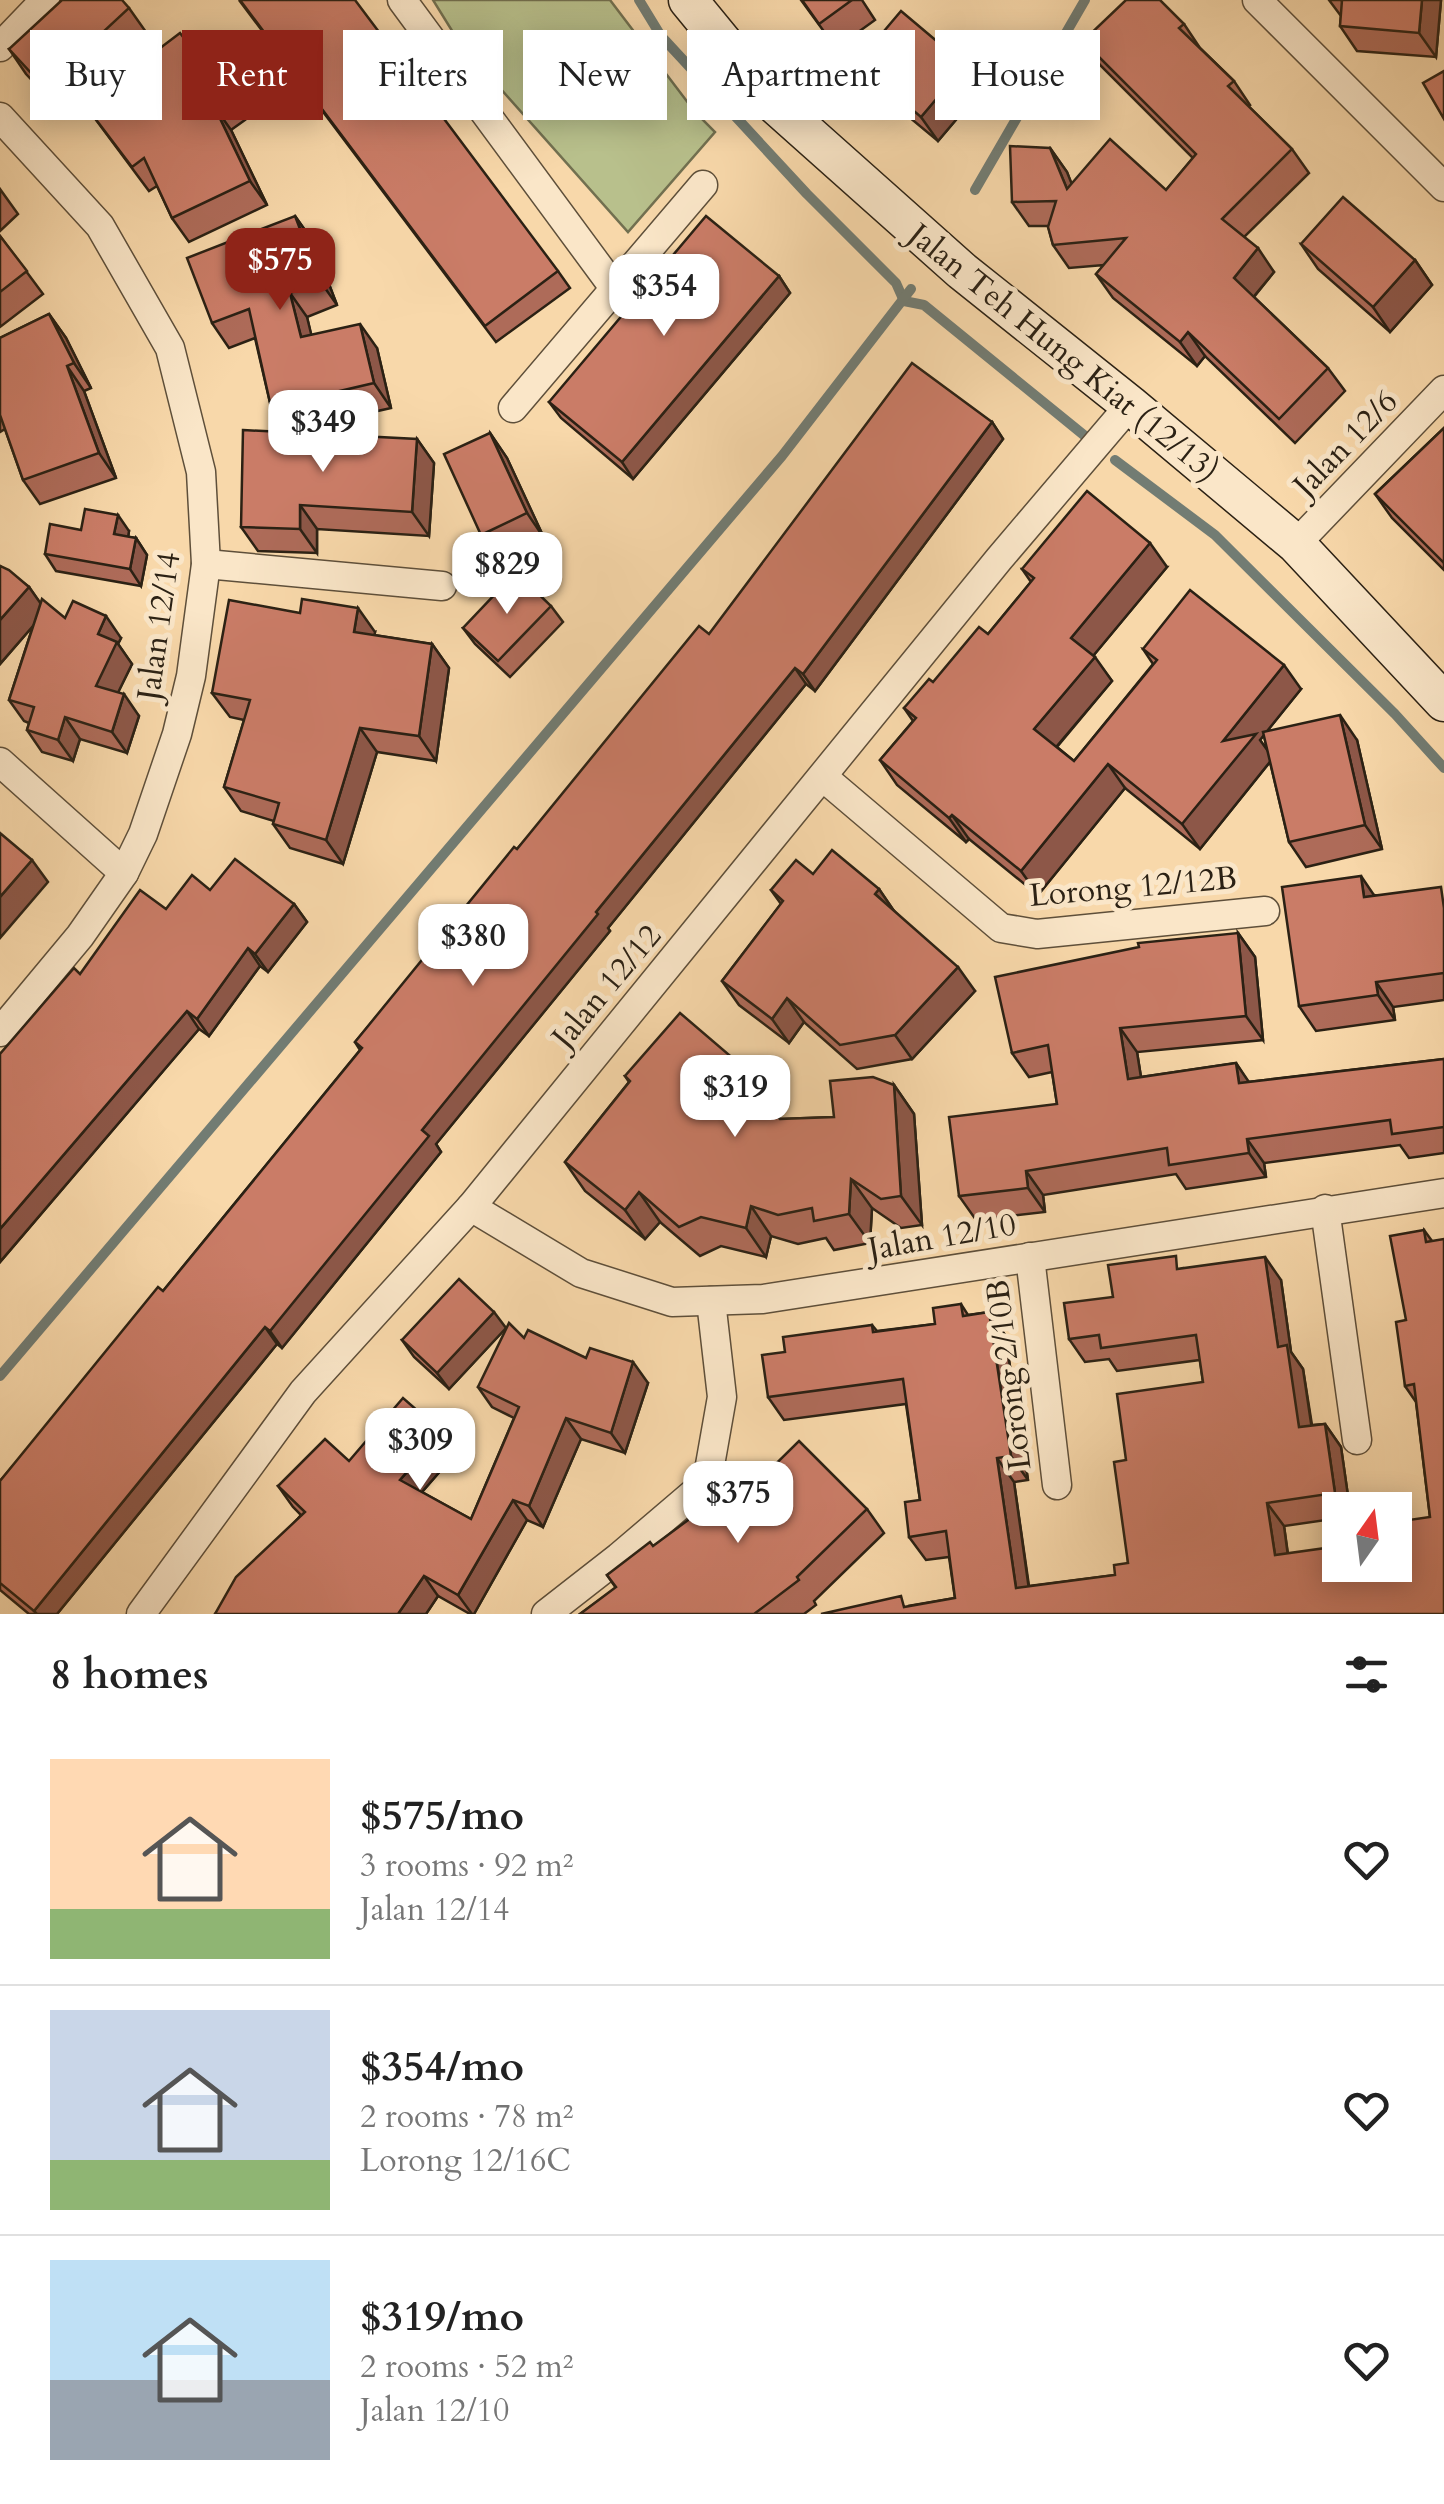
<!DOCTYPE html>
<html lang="en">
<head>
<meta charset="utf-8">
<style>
	:root { --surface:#fff; --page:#f6f6f6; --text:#222; --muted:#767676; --line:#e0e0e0; --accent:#8f2418 }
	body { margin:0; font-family:Cardo,serif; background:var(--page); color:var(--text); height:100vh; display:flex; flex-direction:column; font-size:38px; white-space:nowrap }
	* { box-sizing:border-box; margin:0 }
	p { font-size:32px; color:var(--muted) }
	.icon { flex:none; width:55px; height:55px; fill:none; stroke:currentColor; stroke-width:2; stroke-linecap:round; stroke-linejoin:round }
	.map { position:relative; height:1614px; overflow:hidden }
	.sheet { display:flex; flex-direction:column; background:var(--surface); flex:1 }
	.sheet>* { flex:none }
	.hud { position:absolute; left:30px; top:30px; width:1385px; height:90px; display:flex; gap:20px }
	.needle { width:65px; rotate:14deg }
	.fabs { position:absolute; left:1322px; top:1492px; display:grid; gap:20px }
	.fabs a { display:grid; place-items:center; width:90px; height:90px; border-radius:0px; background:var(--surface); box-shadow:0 5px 25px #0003; font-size:50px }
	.price { position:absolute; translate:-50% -85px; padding:0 22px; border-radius:20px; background:#fff; color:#222; font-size:32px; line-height:65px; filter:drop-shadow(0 2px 5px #0008) }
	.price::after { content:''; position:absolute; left:50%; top:60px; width:30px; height:22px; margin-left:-15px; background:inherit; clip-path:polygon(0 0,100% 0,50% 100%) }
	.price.current { background:var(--accent); color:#fff }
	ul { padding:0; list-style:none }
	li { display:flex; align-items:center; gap:30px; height:250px; padding:0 50px }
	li+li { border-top:2px solid var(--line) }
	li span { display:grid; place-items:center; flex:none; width:280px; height:200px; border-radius:0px; color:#555 }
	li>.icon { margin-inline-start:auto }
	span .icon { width:120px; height:120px; fill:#fffc; stroke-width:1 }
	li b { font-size:42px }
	h2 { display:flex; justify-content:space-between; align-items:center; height:120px; padding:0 50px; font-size:42px }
	.chip { padding:0 35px; border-radius:0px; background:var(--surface); box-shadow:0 5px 25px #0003; font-size:35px; line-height:90px }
	.chip.current { background:var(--accent); color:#fff }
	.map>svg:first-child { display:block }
	.green { fill:#b8c08c; stroke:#727050; stroke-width:2.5 }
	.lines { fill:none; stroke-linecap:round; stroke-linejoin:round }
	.stream { stroke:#727c73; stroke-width:10 }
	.street-casing { stroke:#5e4f3a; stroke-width:31 }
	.secondary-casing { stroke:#2b2114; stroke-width:41 }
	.street { stroke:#fae6c8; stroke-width:28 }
	.secondary { stroke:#fae6c8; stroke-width:38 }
	.wall { fill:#ae6b59; stroke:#2b2114; stroke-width:2.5; fill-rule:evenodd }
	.shaded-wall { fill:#8d5748; stroke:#2b2114; stroke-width:2.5 }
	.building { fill:#ca7c67; stroke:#2b2114; stroke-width:2.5 }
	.labels { text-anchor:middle; stroke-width:10; stroke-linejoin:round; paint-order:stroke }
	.street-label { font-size:32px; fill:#2b2114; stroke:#fae6c8 }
</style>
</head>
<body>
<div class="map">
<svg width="1444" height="1614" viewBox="0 0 1444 1614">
	<rect width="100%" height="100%" fill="#f8d8aa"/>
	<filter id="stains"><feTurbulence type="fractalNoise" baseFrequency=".002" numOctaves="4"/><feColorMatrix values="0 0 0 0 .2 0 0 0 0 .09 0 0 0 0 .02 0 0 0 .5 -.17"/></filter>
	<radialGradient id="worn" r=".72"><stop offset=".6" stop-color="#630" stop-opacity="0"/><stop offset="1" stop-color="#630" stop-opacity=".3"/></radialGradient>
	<polygon class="green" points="433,0 610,0 695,112 715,132 628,232 459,42"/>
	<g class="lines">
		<g class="stream">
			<polyline points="639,0 661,36 807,194 896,283 904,301 924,305 1085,436"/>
			<polyline points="975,190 1085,0"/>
			<polyline points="1115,460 1215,535 1395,714 1444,768"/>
			<polyline points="0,1376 782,456 911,289"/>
		</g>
		<g class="street-casing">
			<g id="street">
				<polyline points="402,0 615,289"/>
				<polyline points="1257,0 1444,187"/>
				<polyline points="0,47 45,0"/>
				<polyline points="0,117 100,226 170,348 201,472 206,564 191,676 177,734 143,834 124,873 80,936 0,1032"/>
				<polyline points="513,408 703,185"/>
				<polyline points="1296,544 1444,390"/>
				<polyline points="206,564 442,586"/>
				<polyline points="0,762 124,873"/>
				<polyline points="823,777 1001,928 1037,934 1265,911"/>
				<polyline points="471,1207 581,1273 672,1302 763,1299 1444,1193"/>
				<polyline points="1325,1209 1357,1440"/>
				<polyline points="1030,1257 1057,1485"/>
				<polyline points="141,1614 303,1392 471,1207 999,559 1130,405"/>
				<polyline points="546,1614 619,1557 707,1482 722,1397 711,1301"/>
			</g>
		</g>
		<g class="secondary-casing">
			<polyline id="secondary" points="688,0 770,100 962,271 1130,405 1296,544 1444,702"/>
		</g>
		<use href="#street" class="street"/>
		<use href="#secondary" class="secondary"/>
	</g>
	<g class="wall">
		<polygon points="239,0 558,271 570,288 496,342"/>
		<polygon points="801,0 862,0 875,20 836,48"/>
		<polygon points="1329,0 1441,0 1436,57 1357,51 1340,26 1341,16"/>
		<polygon points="129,8 146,32 61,111 26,74 9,49"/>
		<polygon points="1184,24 1200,48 1234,81 1250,105 1248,106 1292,149 1309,173 1244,237 1274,272 1254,297 1328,368 1345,391 1295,443 1205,356 1197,366 1113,298 1096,274 1104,265 1069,268 1053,245 1048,226 1029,226 1012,202 1050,148 1067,172 1071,183 1166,190 1193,158 1100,65 1083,41"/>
		<polygon points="857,63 982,89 938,141 874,88"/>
		<polygon points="228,95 245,120 231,130 267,205 189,242 172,218 157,186 149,191 85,105"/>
		<polygon points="0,189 18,214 0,231"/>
		<polygon points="295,216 312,240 337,305 307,317 311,335 377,348 391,408 288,431 271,407 255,338 229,348 212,323"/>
		<polygon points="0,236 43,294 0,327"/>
		<polygon points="1301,244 1415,260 1432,285 1390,332 1318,269"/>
		<polygon points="779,276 790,293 633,479 561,418 549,402"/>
		<polygon points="49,314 66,338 91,388 84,391 116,478 40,504 23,480 5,429 0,432 0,338"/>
		<polygon points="992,422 1003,439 815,691 806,684 608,928 610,931 436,1144 441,1152 282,1348 277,1344 57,1614 29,1614 0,1590 0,1481 163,1291 360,1050 355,1042 517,849 709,634"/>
		<polygon points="1444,428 1444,570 1392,518 1375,494"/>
		<polygon points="490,433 507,458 544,538 498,559 481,535"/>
		<polygon points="417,439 434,463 429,536 317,529 317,553 258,551 241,527"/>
		<polygon points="81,530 129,531 128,537 136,538 147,555 141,586 56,571 45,554"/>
		<polygon points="0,566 29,587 40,603 65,618 121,638 118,644 132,664 118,692 139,716 127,753 80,739 73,761 42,752 27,730 29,723 24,721 9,700 33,626 0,664"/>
		<path d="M1167,567L1093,656L1112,681L1057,747L1074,761L1153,664L1143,649L1301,689L1267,731L1357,740L1382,849L1306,867L1289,842L1270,762L1200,849L1125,788L1038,895L969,839L966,842L897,785L880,760L913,721L904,708L988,634L1031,582L1022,569ZM1264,735L1267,750L1260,740Z"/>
		<polygon points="551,606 563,622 510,677 475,644 463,628"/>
		<polygon points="375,632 374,635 432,644 449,668 436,761 377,752 343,864 290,848 273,824 274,821 241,811 224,787 244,720 230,717 212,693"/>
		<polygon points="813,874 879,889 894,911 975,991 912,1059 857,1069 804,1022 789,1043 739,1005 722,981 781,904 771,890"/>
		<polygon points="210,890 294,904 307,922 268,972 260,966 209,1036 199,1029 0,1262 0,1054 166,909"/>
		<polygon points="1374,895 1444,908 1444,1000 1393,1007 1395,1020 1316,1031 1299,1006"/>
		<polygon points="1238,933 1255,957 1263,1040 1137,1052 1141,1077 1236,1063 1248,1082 1444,1059 1444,1153 1409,1158 1400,1145 1264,1163 1266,1177 1186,1189 1176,1174 1043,1195 1045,1212 976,1220 959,1196 1057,1104 1052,1072 1029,1077 1012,1053"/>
		<polygon points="742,1066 780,1119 834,1117 894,1085 914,1114 922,1225 901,1228 872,1208 870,1243 834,1250 826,1238 798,1244 771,1236 766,1257 721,1246 700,1256 660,1222 645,1239 585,1191 565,1162 629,1082 625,1076"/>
		<polygon points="1424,1230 1432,1241 1444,1614 908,1606 955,1598 949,1557 926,1560 909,1537 920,1500 906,1404 784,1420 768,1397 785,1352 872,1325 877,1331 935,1324 961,1304 968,1315 989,1312 1005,1335 1028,1480 1014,1482 1029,1586 1115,1575 1128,1563 1126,1460 1203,1382 1200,1360 1117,1371 1109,1359 1085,1362 1069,1339 1113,1297 1183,1268 1281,1280 1291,1352 1303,1369 1312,1425 1325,1424 1341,1447 1350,1510 1340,1510 1340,1518 1284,1526 1288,1554 1395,1565 1430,1517 1416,1402 1405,1386 1406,1320"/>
		<polygon points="506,1328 449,1389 414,1357 402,1340"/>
		<polygon points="524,1338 586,1358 648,1383 625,1453 581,1439 543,1527 527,1520 474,1614 470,1614 438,1596 426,1614 215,1614 301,1515 293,1507 278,1486 349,1461 456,1453 422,1492 471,1519 514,1418 492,1407 478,1387"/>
		<polygon points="739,1500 867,1509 884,1533 814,1601 816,1605 804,1614 580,1614 616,1588 607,1575 653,1546"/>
	</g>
	<g class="shaded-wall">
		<polygon points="1422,0 1441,0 1436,57 1419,33"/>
		<polygon points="965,65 982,89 938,141 921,117"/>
		<polygon points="214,106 231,130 267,205 250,181"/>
		<polygon points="1050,148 1067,172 1083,212 1067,189"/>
		<polygon points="295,216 312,240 337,305 320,281"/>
		<polygon points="1258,248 1274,272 1250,301 1234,278"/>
		<polygon points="1415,260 1432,285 1390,332 1373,307"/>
		<polygon points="779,276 790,293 633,479 622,462"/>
		<polygon points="290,293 307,317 318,362 301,337"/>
		<polygon points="49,314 66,338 91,388 74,363"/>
		<polygon points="360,324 377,348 391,408 374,383"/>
		<polygon points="1188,332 1205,356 1197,366 1180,342"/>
		<polygon points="67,366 84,391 116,478 99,453"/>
		<polygon points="992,422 1003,439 815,691 803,674"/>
		<polygon points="490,433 507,458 544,538 527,513"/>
		<polygon points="417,439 434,463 429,536 412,512"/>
		<polygon points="300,505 317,529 317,553 300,529"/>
		<polygon points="118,515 129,531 126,551 114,534"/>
		<polygon points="136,538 147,555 141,586 130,569"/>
		<polygon points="1150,543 1167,567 1088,662 1071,638"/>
		<polygon points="29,587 46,611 0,664 0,620"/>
		<polygon points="358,608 375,632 371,656 354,632"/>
		<polygon points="106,616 121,638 118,644 132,664 111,707 96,686 98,634"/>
		<polygon points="432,644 449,668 436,761 419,736"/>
		<polygon points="1095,657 1112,681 1051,753 1034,729"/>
		<polygon points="1284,665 1301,689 1260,740 1273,758 1200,849 1182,824 1223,741"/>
		<polygon points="795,668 806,684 608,928 610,931 436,1144 441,1152 282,1348 270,1331 422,1130 596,912"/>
		<polygon points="124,694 139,716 127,753 112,732"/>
		<polygon points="1340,715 1357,740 1382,849 1365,825"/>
		<polygon points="65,717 80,739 73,761 58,740"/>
		<polygon points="360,728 377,752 343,864 326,840"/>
		<polygon points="1108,764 1125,788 1038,895 1021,871"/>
		<polygon points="952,815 969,839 966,842 949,818"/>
		<polygon points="32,860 48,882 0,938 0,897"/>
		<polygon points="1361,876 1378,901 1364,897"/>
		<polygon points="879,889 896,914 875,894"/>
		<polygon points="294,904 307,922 268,972 255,954"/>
		<polygon points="1238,933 1255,957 1263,1040 1246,1016"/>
		<polygon points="248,948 260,966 209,1036 197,1019"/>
		<polygon points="958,967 975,991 912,1059 895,1035"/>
		<polygon points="1376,982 1393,1007 1395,1020 1378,995"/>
		<polygon points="787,998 804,1022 789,1043 772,1019"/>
		<polygon points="187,1011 199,1029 0,1262 0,1229"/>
		<polygon points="1120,1028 1137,1052 1145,1103 1128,1079"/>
		<polygon points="1236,1063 1253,1088 1239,1083"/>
		<polygon points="742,1066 763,1095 740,1068"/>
		<polygon points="894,1085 914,1114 922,1225 901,1196"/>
		<polygon points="1247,1139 1264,1163 1266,1177 1249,1153"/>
		<polygon points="1026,1171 1043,1195 1045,1212 1028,1188"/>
		<polygon points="851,1179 872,1208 870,1243 849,1214"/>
		<polygon points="639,1192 660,1222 645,1239 625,1210"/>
		<polygon points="751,1206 771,1236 766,1257 746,1228"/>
		<polygon points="1265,1257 1281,1280 1291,1352 1303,1369 1315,1450 1299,1427 1278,1347"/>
		<polygon points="494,1312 506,1328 449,1389 437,1373"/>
		<polygon points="989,1312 1005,1335 1028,1480 1011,1456"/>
		<polygon points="265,1327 277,1344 57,1614 37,1614 34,1611"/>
		<polygon points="633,1362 648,1383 625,1453 611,1433"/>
		<polygon points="566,1418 581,1439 543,1527 529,1506"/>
		<polygon points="1325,1424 1341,1447 1350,1510 1347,1510 1335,1493"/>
		<polygon points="442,1432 456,1453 415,1500 400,1480"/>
		<polygon points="997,1458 1014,1482 1032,1611 1016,1588"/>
		<polygon points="513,1500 527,1520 474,1614 472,1614 458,1595"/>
		<polygon points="1267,1503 1284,1526 1291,1579 1275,1555"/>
		<polygon points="424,1576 438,1596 426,1614 398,1614"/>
	</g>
	<g class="building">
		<polygon points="62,0 122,0 129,8 44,87 9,49"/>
		<polygon points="240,0 355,0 558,271 485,326"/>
		<polygon points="802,0 852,0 819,24"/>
		<polygon points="1126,0 1160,0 1184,24 1179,28 1234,81 1228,86 1292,149 1222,219 1258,248 1234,278 1328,368 1279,419 1188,332 1180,342 1096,274 1126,238 1053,245 1048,227 1056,201 1012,202 1010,146 1050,148 1067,189 1110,139 1166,190 1196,154 1083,41"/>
		<polygon points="1340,0 1422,0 1419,33 1340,26 1342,0"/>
		<polygon points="901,11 965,65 921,117 857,63"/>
		<polygon points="180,33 228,95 214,106 250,181 172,218 144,158 132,167 85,105"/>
		<polygon points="1444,71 1444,119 1423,83"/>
		<polygon points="1343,197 1415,260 1373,307 1301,244"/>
		<polygon points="295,216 320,281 290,293 301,337 360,324 374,383 271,407 249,309 212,323 187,258"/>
		<polygon points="706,216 779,276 622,462 549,402"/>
		<polygon points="0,236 27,271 0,292"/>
		<polygon points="49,314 74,363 67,366 99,453 23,480 0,415 0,338"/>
		<polygon points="912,363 992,422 803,674 795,668 596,912 598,914 422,1130 429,1136 270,1331 265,1327 34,1611 0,1583 0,1481 158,1287 163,1291 362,1048 355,1042 514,847 517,849 699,626 709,634"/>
		<polygon points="1444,428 1444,563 1375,494"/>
		<polygon points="243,430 417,439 412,512 300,505 300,529 241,527"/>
		<polygon points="490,433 527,513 481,535 444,454"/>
		<polygon points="1087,491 1150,543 1071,638 1095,657 1034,729 1074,761 1157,660 1143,649 1190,590 1284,665 1223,741 1256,734 1182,824 1108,764 1021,871 952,815 949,818 880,760 916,718 904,708 929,679 933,682 979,627 988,634 1034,578 1022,569"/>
		<polygon points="85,509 118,515 114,534 136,538 130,569 45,554 50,524 81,530"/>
		<polygon points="0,566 9,570 29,587 0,620"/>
		<polygon points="516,572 551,606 498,661 463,628"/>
		<polygon points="42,599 65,618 73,601 106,616 98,634 117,642 96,686 124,694 112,732 65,717 58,740 27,730 34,707 9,700"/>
		<polygon points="302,599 358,608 354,632 432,644 419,736 360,728 326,840 273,824 279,803 224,787 250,700 212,693 229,600 300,613"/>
		<polygon points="1340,715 1365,825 1289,842 1263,732"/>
		<polygon points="0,833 32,860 0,897"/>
		<polygon points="832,850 879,889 875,894 958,967 895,1035 840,1045 787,998 772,1019 722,981 783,901 771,890 796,860 813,874"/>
		<polygon points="235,859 294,904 255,954 248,948 197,1019 187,1011 0,1229 0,1054 74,968 80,974 140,890 166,909 192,875 210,890"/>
		<polygon points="1361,876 1364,897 1441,887 1444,908 1444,973 1376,982 1378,995 1299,1006 1282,887"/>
		<polygon points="1238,933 1246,1016 1120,1028 1128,1079 1236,1063 1239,1083 1444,1059 1444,1127 1392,1134 1390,1120 1247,1139 1249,1153 1169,1165 1167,1148 1026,1171 1028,1188 959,1196 949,1117 1057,1104 1048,1045 1012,1053 995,977 1139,947 1138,943"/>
		<polygon points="680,1013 742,1066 740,1068 780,1119 834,1117 830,1081 873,1077 894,1085 901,1196 881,1199 851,1179 849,1214 814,1221 812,1208 778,1215 751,1206 746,1228 701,1217 679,1227 639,1192 625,1210 565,1162 630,1081 625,1076"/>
		<polygon points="1424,1230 1426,1242 1444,1239 1444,1614 821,1614 901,1596 904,1607 955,1598 946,1531 909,1537 905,1502 920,1500 903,1379 768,1397 762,1355 785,1352 783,1337 872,1325 873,1332 935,1324 933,1308 961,1304 963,1316 989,1312 1011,1456 997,1458 1016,1588 1115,1575 1114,1565 1128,1563 1114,1462 1126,1460 1117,1394 1203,1382 1196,1335 1101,1348 1099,1335 1069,1339 1064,1303 1113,1297 1108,1265 1176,1256 1177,1269 1265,1257 1278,1347 1287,1345 1299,1427 1325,1424 1335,1493 1267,1503 1275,1555 1340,1546 1340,1565 1395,1565 1395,1522 1430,1517 1414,1384 1405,1386 1396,1322 1406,1320 1390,1236"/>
		<polygon points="459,1279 494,1312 437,1373 402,1340"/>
		<polygon points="509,1323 524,1338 528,1330 586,1358 590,1348 633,1362 611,1433 566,1418 529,1506 513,1500 458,1595 424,1576 398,1614 215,1614 236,1577 305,1512 278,1486 325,1439 349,1461 403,1398 442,1432 400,1480 471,1519 519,1407 478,1387"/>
		<polygon points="799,1441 867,1509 797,1577 799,1580 754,1614 580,1614 616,1587 607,1575 650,1542 653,1546 730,1489 739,1500"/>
	</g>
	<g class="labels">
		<g class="street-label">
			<text transform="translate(1064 352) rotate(39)" y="11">Jalan Teh Hung Kiat (12/13)</text>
			<text transform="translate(1345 443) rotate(-46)" y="11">Jalan 12/6</text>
			<text transform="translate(158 626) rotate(-82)" y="11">Jalan 12/14</text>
			<text transform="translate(1133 886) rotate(-5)" y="11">Lorong 12/12B</text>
			<text transform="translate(606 986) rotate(-50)" y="11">Jalan 12/12</text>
			<text transform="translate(942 1236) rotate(-10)" y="11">Jalan 12/10</text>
			<text transform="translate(1008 1375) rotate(-97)" y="11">Lorong 2/10B</text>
		</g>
	</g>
	<rect width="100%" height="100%" filter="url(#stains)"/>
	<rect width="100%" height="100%" fill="url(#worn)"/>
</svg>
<div class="fabs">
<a><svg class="needle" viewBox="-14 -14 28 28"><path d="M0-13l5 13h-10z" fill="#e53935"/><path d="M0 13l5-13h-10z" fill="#767676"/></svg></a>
</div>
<b class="price current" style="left:280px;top:313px">$575</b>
<b class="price" style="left:664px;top:339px">$354</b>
<b class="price" style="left:323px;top:475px">$349</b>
<b class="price" style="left:507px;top:617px">$829</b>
<b class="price" style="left:473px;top:989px">$380</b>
<b class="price" style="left:735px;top:1140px">$319</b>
<b class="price" style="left:420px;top:1493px">$309</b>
<b class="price" style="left:738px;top:1546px">$375</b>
<div class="hud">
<a class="chip">Buy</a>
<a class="chip current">Rent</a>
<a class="chip">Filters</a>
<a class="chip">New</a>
<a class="chip">Apartment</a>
<a class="chip">House</a>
</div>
</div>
<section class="sheet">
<h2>8 homes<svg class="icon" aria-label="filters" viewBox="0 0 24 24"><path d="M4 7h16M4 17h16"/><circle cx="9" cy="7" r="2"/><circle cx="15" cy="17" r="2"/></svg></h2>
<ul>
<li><span style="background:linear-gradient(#ffd9b3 75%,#8fb573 0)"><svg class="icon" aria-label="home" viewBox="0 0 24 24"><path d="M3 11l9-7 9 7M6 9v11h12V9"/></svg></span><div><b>$575/mo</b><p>3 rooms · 92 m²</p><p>Jalan 12/14</p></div><svg class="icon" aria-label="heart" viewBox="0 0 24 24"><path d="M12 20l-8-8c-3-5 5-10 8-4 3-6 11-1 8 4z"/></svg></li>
<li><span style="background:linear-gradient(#c9d6e8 75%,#8fb573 0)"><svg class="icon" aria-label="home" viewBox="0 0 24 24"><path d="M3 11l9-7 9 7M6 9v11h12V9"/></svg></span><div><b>$354/mo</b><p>2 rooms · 78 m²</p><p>Lorong 12/16C</p></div><svg class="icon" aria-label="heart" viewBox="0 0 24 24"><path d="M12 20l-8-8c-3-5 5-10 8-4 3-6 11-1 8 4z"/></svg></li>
<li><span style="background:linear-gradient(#bfe0f5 60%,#9aa5b1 0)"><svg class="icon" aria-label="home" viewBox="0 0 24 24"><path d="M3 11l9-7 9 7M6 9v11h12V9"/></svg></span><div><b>$319/mo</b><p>2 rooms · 52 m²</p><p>Jalan 12/10</p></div><svg class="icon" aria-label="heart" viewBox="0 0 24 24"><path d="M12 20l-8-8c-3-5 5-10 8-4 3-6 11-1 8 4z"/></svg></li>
</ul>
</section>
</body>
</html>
